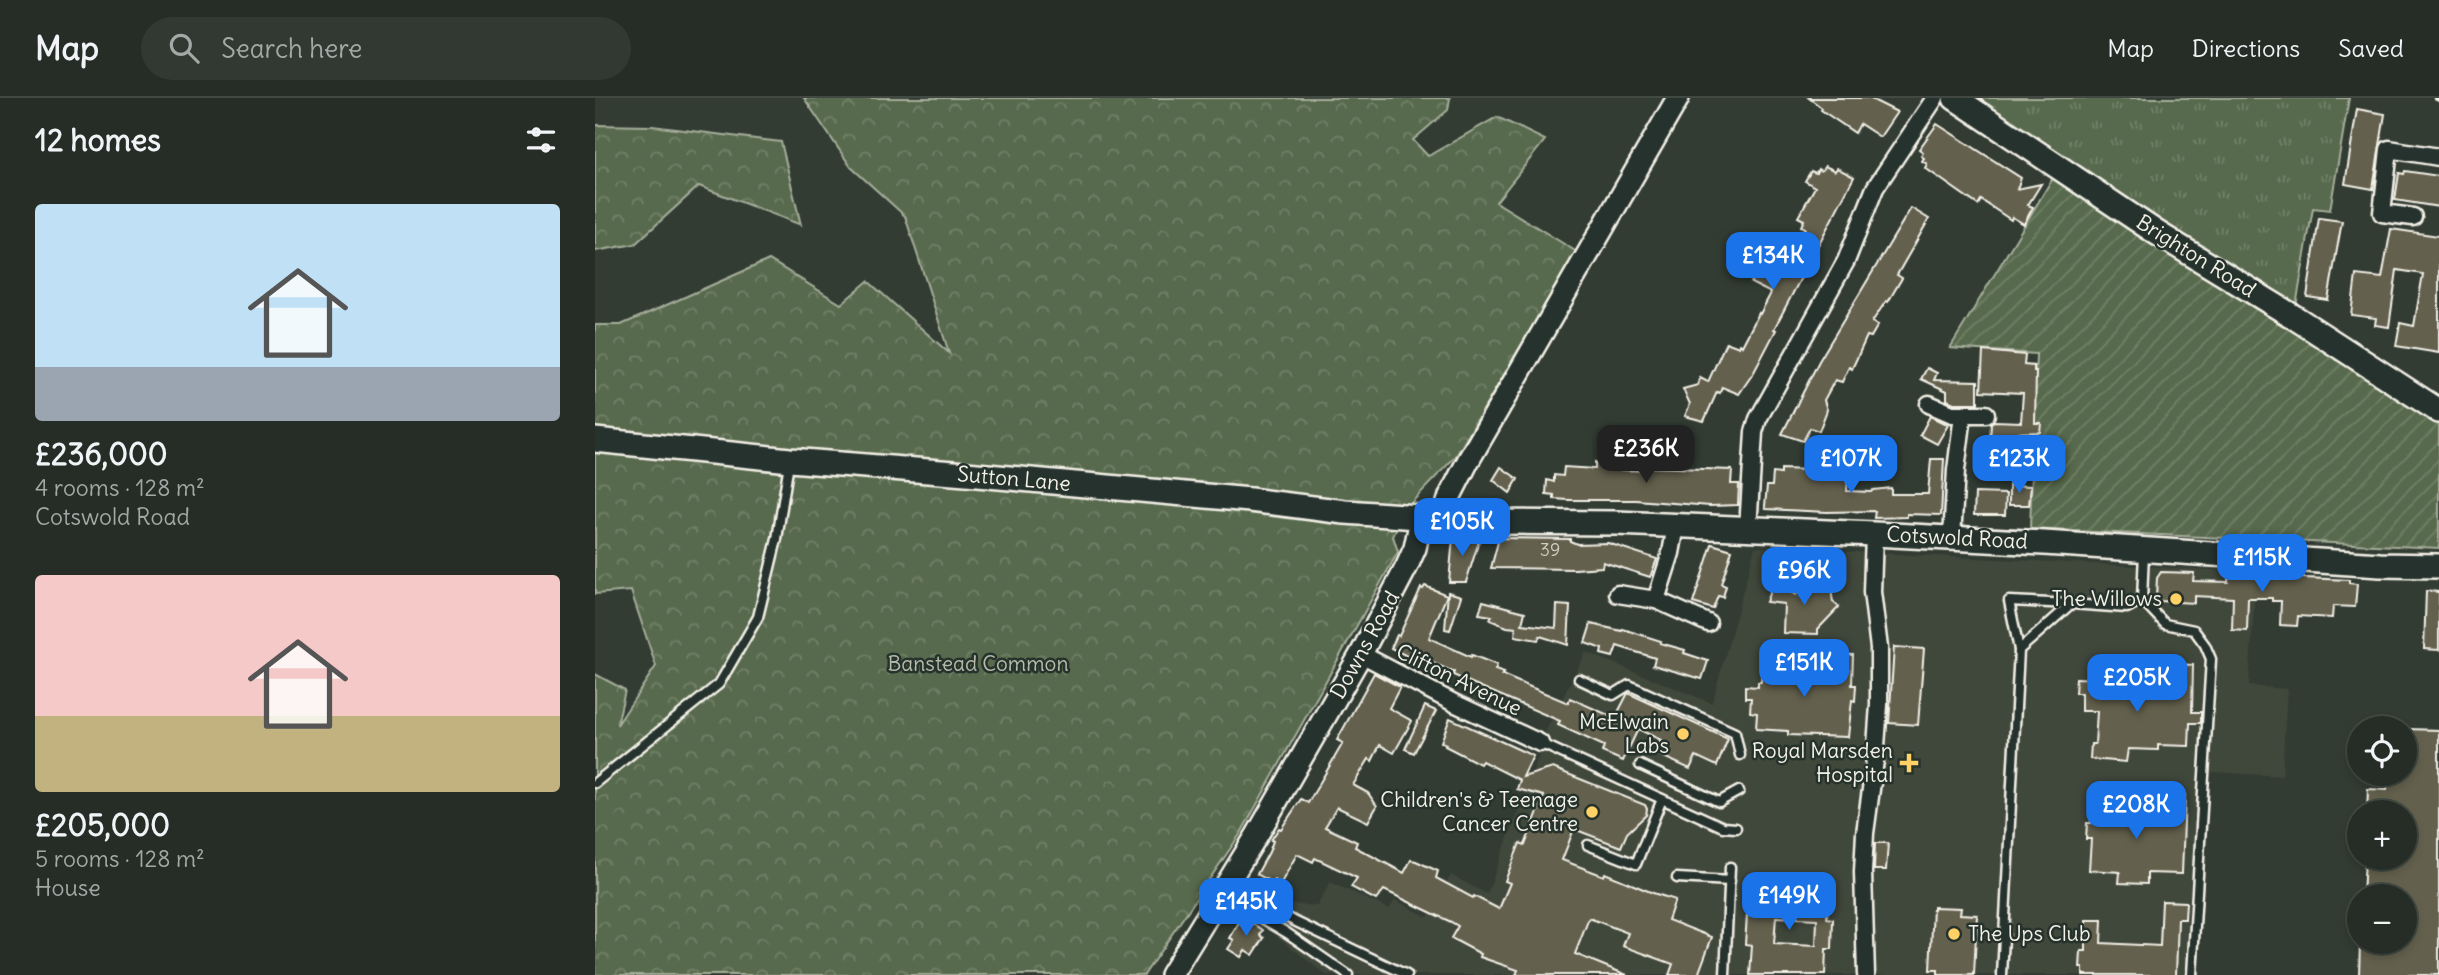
<!DOCTYPE html>
<html lang="en">
<head>
<meta charset="utf-8">
<style>
	:root { --surface:#262d26; --page:#323932; --text:#f1f3f6; --muted:#a4a8a7; --line:#424943; --accent:#1a73e8 }
	body { margin:0; font-family:Delius,sans-serif; background:var(--page); color:var(--text); height:100vh; display:flex; flex-direction:column; font-size:26px; white-space:nowrap }
	* { box-sizing:border-box; margin:0 }
	p { font-size:23px; color:var(--muted) }
	.icon { flex:none; width:38px; height:38px; fill:none; stroke:currentColor; stroke-width:2; stroke-linecap:round; stroke-linejoin:round }
	.map { position:relative; flex:1; overflow:hidden }
	.panel { display:flex; flex-direction:column; background:var(--surface); width:595px }
	.panel>* { flex:none }
	.buttons { position:absolute; left:1752px; top:618px; display:grid; gap:14px }
	.buttons a { display:grid; place-items:center; width:70px; height:70px; border-radius:50%; background:var(--surface); box-shadow:0 4px 10px #0003,0 0 0 2px var(--line); font-size:35px }
	.price { position:absolute; translate:-50% -60px; padding:0 16px; border-radius:14px; background:var(--accent); color:#fff; font-size:23px; line-height:46px; filter:drop-shadow(0 2px 4px #0008) }
	.price::after { content:''; position:absolute; left:50%; top:42px; width:21px; height:16px; margin-left:-10px; background:inherit; clip-path:polygon(0 0,100% 0,50% 100%) }
	.price.current { background:#222; color:#fff }
	ul { padding:0; list-style:none }
	li { display:grid; align-content:center; gap:14px; height:371px; padding:0 35px }
	li span { display:grid; place-items:center; height:217px; border-radius:7px; color:#555 }
	li>.icon { margin-inline-start:auto }
	span .icon { width:126px; height:126px; fill:#fffc; stroke-width:1 }
	li b { font-size:30px }
	h2 { display:flex; justify-content:space-between; align-items:center; height:84px; padding:0 35px; font-size:30px }
	header { display:flex; align-items:center; gap:42px; box-sizing:border-box; height:98px; padding:0 35px; background:var(--surface); border-bottom:2px solid var(--line) }
	header strong { font-size:33px }
	nav { display:flex; gap:38px; margin-inline-start:auto; font-size:24px }
	.search { width:490px; height:63px; background:var(--page); display:flex; align-items:center; gap:18px; box-sizing:border-box; padding:0 24px; border-radius:38px; color:var(--muted); font-size:26px }
	main { display:flex; flex:1; min-height:0 }
	.map>svg:first-child { display:block }
	.built { fill:#41473b }
	.forest { fill:url(#forest-crowns); stroke:#a6ae9b; stroke-width:2 }
	.park { fill:url(#park-tufts); stroke:#a6ae9b; stroke-width:2 }
	.garden { fill:url(#garden-furrows); stroke:#a6ae9b; stroke-width:2 }
	.building { fill:#64604d; stroke:#f4f1e8; stroke-width:2; fill-rule:evenodd }
	.lines { fill:none; stroke-linecap:round; stroke-linejoin:round }
	.service-casing { stroke:#f4f1e8; stroke-width:13 }
	.minor-casing { stroke:#f4f1e8; stroke-width:21 }
	.tertiary-casing { stroke:#f4f1e8; stroke-width:26 }
	.secondary-casing { stroke:#f4f1e8; stroke-width:28 }
	.service { stroke:#26332d; stroke-width:8 }
	.minor { stroke:#26332d; stroke-width:16 }
	.tertiary { stroke:#26332d; stroke-width:21 }
	.secondary { stroke:#26332d; stroke-width:23 }
	.rail { stroke:#f4f1e8; stroke-width:4.5 }
	.poi-dot { fill:#ffd166; stroke:#26332d; stroke-width:2.5 }
	.labels { text-anchor:middle; stroke-width:5; stroke-linejoin:round; paint-order:stroke }
	.number-label { font-size:18px; fill:#d0cdc1 }
	.street-label { font-size:21px; fill:#f4f1e8; stroke:#26332d }
	.poi-label { font-size:21px; fill:#f4f1e8; stroke:#26332d; text-anchor:end }
	.park-label { font-size:21px; fill:#b6bbaa; stroke:#26332d }
</style>
</head>
<body>
<header>
<strong>Map</strong>
<div class="search"><svg class="icon" aria-label="search" viewBox="0 0 24 24"><circle cx="10" cy="10" r="6"/><path d="M15 15l6 6"/></svg>Search here</div>
<nav><a>Map</a><a>Directions</a><a>Saved</a></nav>
</header>
<main>
<section class="panel">
<h2>12 homes<svg class="icon" aria-label="filters" viewBox="0 0 24 24"><path d="M4 7h16M4 17h16"/><circle cx="9" cy="7" r="2"/><circle cx="15" cy="17" r="2"/></svg></h2>
<ul>
<li><span style="background:linear-gradient(#bfe0f5 75%,#9aa5b1 0)"><svg class="icon" aria-label="home" viewBox="0 0 24 24"><path d="M3 11l9-7 9 7M6 9v11h12V9"/></svg></span><div><b>£236,000</b><p>4 rooms · 128 m²</p><p>Cotswold Road</p></div></li>
<li><span style="background:linear-gradient(#f6c9c9 65%,#c2b280 0)"><svg class="icon" aria-label="home" viewBox="0 0 24 24"><path d="M3 11l9-7 9 7M6 9v11h12V9"/></svg></span><div><b>£205,000</b><p>5 rooms · 128 m²</p><p>House</p></div></li>
</ul>
</section>
<div class="map">
<svg width="1844" height="877" viewBox="0 0 1844 877">
	<defs>
		<pattern id="forest-crowns" width="20" height="18" patternUnits="userSpaceOnUse" patternTransform="scale(1.75)"><rect width="20" height="18" fill="#596b4e"/><path d="M2 6a3 3 0 1 1 6 0M12 15a3 3 0 1 1 6 0" fill="none" stroke="#718168"/></pattern>
		<pattern id="park-tufts" width="24" height="20" patternUnits="userSpaceOnUse" patternTransform="scale(1.75)"><rect width="24" height="20" fill="#596b4e"/><path d="M3 7l-1-3M5 7V3M7 7l1-3M15 17l-1-3M17 17v-4M19 17l1-3" fill="none" stroke="#718168"/></pattern>
		<pattern id="garden-furrows" width="10" height="10" patternUnits="userSpaceOnUse" patternTransform="scale(1.75)"><rect width="10" height="10" fill="#596b4e"/><path d="M-1 1l2-2M0 10L10 0M9 11l2-2" fill="none" stroke="#718168"/></pattern>
	</defs>
	<rect width="100%" height="100%" fill="#323c33"/>
	<filter id="ink" filterUnits="userSpaceOnUse"><feTurbulence type="fractalNoise" baseFrequency=".0143" numOctaves="2"/><feDisplacementMap in="SourceGraphic" scale="14" xChannelSelector="R" yChannelSelector="G"/><feConvolveMatrix kernelMatrix="1 2 1 2 8 2 1 2 1" color-interpolation-filters="sRGB"/></filter>
	<g filter="url(#ink)">
		<polygon class="built" points="1160,449 1661,474 1654,588 1692,591 1687,678 1615,674 1604,877 731,877 672,830 686,805 722,808 735,784 794,811 800,802 833,819 856,777 892,796 944,657 940,654 991,554 1117,605"/>
		<g class="forest">
			<polygon points="209,0 855,0 853,12 818,42 833,58 902,19 950,42 901,104 982,154 861,358 814,407 798,438 803,454 646,735 549,877 0,877 0,576 30,592 22,627 61,568 36,493 0,496 0,227 26,227 174,162 246,206 273,183 354,255 310,118 256,69"/>
			<polygon points="0,27 57,28 186,44 206,127 104,88 40,146 0,153"/>
		</g>
		<polygon class="park" points="1378,0 1754,0 1735,112 1718,110 1701,208 1454,52"/>
		<polygon class="garden" points="1464,70 1844,313 1844,450 1435,431 1441,256 1355,250"/>
		<g class="building">
			<polygon points="1214,0 1274,0 1302,14 1285,39 1265,26 1260,35 1226,12 1227,10"/>
			<polygon points="1762,11 1790,16 1778,91 1750,86"/>
			<polygon points="1342,26 1426,80 1422,91 1446,86 1433,107 1438,109 1429,126 1417,119 1416,122 1386,102 1383,107 1330,70 1332,66 1327,63 1329,60 1326,58 1328,54 1324,51"/>
			<polygon points="1230,68 1240,73 1242,70 1259,79 1179,231 1181,232 1159,274 1144,296 1127,289 1125,295 1122,294 1109,323 1090,318 1095,306 1088,291 1103,287 1105,280 1113,284 1131,244 1144,249 1145,246 1147,248 1164,215 1165,216 1176,195 1156,185 1171,155 1167,153 1174,142 1197,153 1210,130 1206,128 1209,122 1203,119 1220,89 1210,83 1216,73 1221,75 1223,71 1226,73"/>
			<polygon points="1810,73 1844,78 1844,109 1800,102 1804,75 1809,76"/>
			<polygon points="1316,110 1334,121 1302,177 1307,180 1293,204 1291,203 1277,224 1283,227 1276,239 1272,238 1257,271 1254,269 1247,284 1240,282 1229,302 1232,312 1224,333 1215,330 1208,343 1187,336 1224,263"/>
			<polygon points="1724,120 1747,123 1733,202 1712,199"/>
			<polygon points="1796,131 1844,138 1844,255 1801,248 1805,225 1819,228 1828,176 1802,172 1794,229 1780,227 1781,220 1756,217 1761,177 1787,180"/>
			<polygon points="1388,253 1430,257 1429,267 1439,268 1439,273 1441,273 1440,325 1446,325 1445,334 1418,335 1417,365 1394,365 1396,325 1399,323 1426,324 1428,295 1386,293"/>
			<polygon points="1332,270 1342,275 1339,282 1383,283 1383,305 1359,305 1352,302 1352,293 1326,281"/>
			<polygon points="1335,318 1353,327 1342,346 1325,337"/>
			<polygon points="1336,361 1349,361 1346,417 1312,416 1312,419 1279,420 1280,413 1232,414 1171,411 1170,408 1172,388 1177,388 1178,375 1186,376 1186,371 1214,372 1214,377 1223,379 1253,379 1252,393 1276,394 1278,392 1296,390 1296,396 1333,396"/>
			<polygon points="1007,363 1027,365 1026,372 1052,373 1052,369 1137,372 1136,386 1144,386 1143,407 1115,408 1041,402 974,402 959,401 959,397 951,396 952,382 959,384 959,377 968,378 969,369 1000,371 1000,364 1006,366"/>
			<polygon points="906,369 923,381 915,395 898,382"/>
			<polygon points="1414,387 1436,388 1434,407 1414,407"/>
			<polygon points="1380,395 1411,396 1410,417 1379,417"/>
			<polygon points="858,439 885,440 871,484 854,484"/>
			<polygon points="904,440 975,441 975,443 982,446 1013,445 1062,461 1055,479 1008,464 1007,469 980,471 896,470"/>
			<polygon points="1117,446 1137,452 1126,486 1131,488 1128,499 1123,498 1118,511 1098,505"/>
			<polygon points="1634,473 1688,475 1688,479 1754,482 1754,485 1762,486 1760,509 1738,508 1737,520 1703,518 1702,528 1685,527 1686,503 1677,503 1677,500 1653,500 1652,533 1637,532 1638,500 1599,498 1599,505 1564,503 1561,499 1562,480 1566,474 1599,475 1598,483 1633,484"/>
			<polygon points="1207,481 1224,486 1235,485 1238,504 1244,509 1223,531 1223,536 1188,535 1189,506 1171,504 1178,485 1201,497"/>
			<polygon points="830,488 852,497 834,540 876,559 877,557 902,567 900,572 909,575 907,577 973,605 975,600 1020,620 1033,595 1133,641 1122,668 1101,658 1095,671 1060,655 1066,642 1043,631 1028,663 1007,654 1009,648 963,627 965,623 858,577 859,574 824,559 822,563 796,550 802,537 804,538 826,490 828,491"/>
			<polygon points="1831,493 1844,494 1844,552 1829,551"/>
			<polygon points="853,494 866,498 855,532 850,531"/>
			<polygon points="888,503 930,514 927,526 961,530 962,507 975,508 973,547 945,538 943,542 920,538 921,530 912,529 895,522 897,518 884,516"/>
			<polygon points="996,526 1027,533 1028,531 1066,543 1065,545 1090,552 1089,555 1113,563 1107,581 1058,567 1060,560 1022,548 1018,559 1006,556 1007,551 990,545"/>
			<polygon points="1299,549 1329,551 1323,627 1294,625"/>
			<polygon points="1168,551 1184,552 1183,577 1239,579 1240,556 1258,557 1257,587 1261,587 1260,603 1257,602 1253,639 1193,637 1193,633 1161,631 1162,615 1155,614 1156,600 1150,600 1150,588 1163,589 1163,584 1166,584"/>
			<polygon points="1505,565 1524,565 1523,593 1578,595 1578,566 1598,567 1597,614 1606,614 1606,625 1595,625 1594,648 1563,647 1563,652 1533,651 1531,664 1495,661 1496,646 1500,646 1502,613 1486,613 1486,595 1480,595 1481,580 1504,581"/>
			<polygon points="779,575 805,589 794,610 817,623 799,655 785,647 777,663 774,661 758,687 773,695 782,708 773,724 742,709 730,729 762,744 760,749 809,775 816,762 821,763 843,773 841,780 878,800 879,798 904,811 915,785 910,783 925,745 930,747 949,698 922,691 925,682 887,663 885,666 850,648 851,646 846,644 855,620 938,658 928,679 958,670 1050,707 1052,711 1051,717 1032,735 1026,749 979,731 967,762 1009,778 1010,775 1058,795 1080,802 1073,822 1117,839 1103,877 1074,877 1078,866 1028,848 1033,835 994,820 980,856 1032,877 921,877 923,872 885,859 886,856 856,840 863,828 856,824 789,792 781,802 756,789 762,780 720,760 718,764 702,756 686,785 679,782 678,785 662,776 674,754 678,743 676,742 684,730 686,731 706,701 713,705 748,645 742,642"/>
			<polygon points="830,608 841,613 819,655 810,651"/>
			<polygon points="1812,631 1844,632 1844,877 1764,877 1765,844 1810,844 1810,798 1768,798 1770,760 1810,760 1810,714 1772,714 1773,691 1792,692 1793,676 1809,676"/>
			<polygon points="1497,693 1517,694 1516,720 1571,721 1572,697 1590,697 1587,776 1552,775 1552,786 1524,785 1525,774 1494,772 1496,741 1491,741 1492,725 1496,725"/>
			<polygon points="1280,745 1293,745 1291,772 1279,772"/>
			<path d="M1160,789L1234,792L1232,820L1238,821L1237,851H1231L1230,877H1155L1157,847L1150,846L1152,817L1159,818ZM1181,819L1222,821L1221,848L1179,846Z"/>
			<polygon points="1567,803 1591,804 1590,821 1583,821 1581,877 1488,877 1488,870 1485,870 1486,853 1491,853 1491,822 1507,822 1506,845 1565,848"/>
			<polygon points="1338,809 1366,810 1365,816 1382,817 1379,877 1343,877 1343,872 1335,872"/>
			<polygon points="647,819 668,832 665,837 669,840 658,857 650,852 646,859 633,851 639,842 635,840"/>
		</g>
		<g class="lines">
			<g class="service-casing">
				<g id="service">
					<polyline points="1549,454 1547,502 1570,526 1599,532 1610,547 1616,561 1597,877"/>
					<polyline points="1424,552 1414,503 1476,506"/>
					<polyline points="984,581 1018,597 1034,587 1140,635 1145,657"/>
					<polyline points="945,645 1128,729 1141,730"/>
					<polyline points="1045,667 1124,704 1144,693"/>
					<polyline points="0,685 124,586 163,519 182,441 194,365"/>
					<polyline points="993,747 1041,766 1067,701"/>
					<polyline points="1082,780 1135,783"/>
					<polyline points="632,787 699,823 812,877"/>
					<polyline points="626,796 692,835 753,877"/>
					<polyline points="1130,877 1135,769"/>
					<polyline points="1407,877 1424,552 1476,506 1532,510 1547,502"/>
				</g>
			</g>
			<g class="minor-casing">
				<g id="minor">
					<polyline points="1818,119 1787,115 1794,51 1844,59"/>
					<polyline points="1334,306 1357,316 1391,316"/>
					<polyline points="1153,431 1159,334 1163,321 1251,163 1280,90 1340,0"/>
					<polyline points="1357,440 1361,372 1368,317"/>
					<polyline points="1023,496 1061,502 1113,525"/>
					<polyline points="1061,502 1076,455 1081,428"/>
					<polyline points="766,556 859,605 945,645"/>
					<polyline points="1271,877 1268,774 1270,735 1280,662 1284,607 1284,550 1277,494 1279,436"/>
				</g>
			</g>
			<g class="tertiary-casing">
				<polyline id="tertiary" points="576,877 662,737 766,556 812,468 820,450 824,431 851,411 855,398 873,363 1083,0"/>
			</g>
			<g class="secondary-casing">
				<g id="secondary">
					<polyline points="1360,0 1562,135 1699,219 1844,313"/>
					<polyline points="0,342 195,362 371,376 655,402 750,414 838,420 902,424 1021,425 1279,436 1449,445 1785,467 1844,468"/>
				</g>
			</g>
			<use href="#service" class="service"/>
			<use href="#minor" class="minor"/>
			<use href="#tertiary" class="tertiary"/>
			<use href="#secondary" class="secondary"/>
			<polyline class="rail" points="1840,0 1844,2"/>
		</g>
	</g>
	<g class="poi-dot">
		<circle cx="1581" cy="501" r="7"/>
		<circle cx="1088" cy="636" r="7"/>
		<path d="M1310.5 654.5h7v7h7v7h-7v7h-7v-7h-7v-7h7z"/>
		<circle cx="997" cy="714" r="7"/>
		<circle cx="1359" cy="836" r="7"/>
	</g>
	<g class="labels">
		<g class="number-label">
			<text x="955" y="458">39</text>
		</g>
		<g class="street-label">
			<text transform="translate(1601 158) rotate(32)" y="7">Brighton Road</text>
			<text transform="translate(419 381) rotate(5)" y="7">Sutton Lane</text>
			<text transform="translate(1362 440) rotate(3)" y="7">Cotswold Road</text>
			<text transform="translate(770 547) rotate(-61)" y="7">Downs Road</text>
			<text transform="translate(864 582) rotate(26)" y="7">Clifton Avenue</text>
		</g>
		<g class="poi-label">
			<text x="1567" y="508">The Willows</text>
			<text x="1074" y="631">McElwain<tspan x="1074" dy="24">Labs</tspan></text>
			<text x="1298" y="660">Royal Marsden<tspan x="1298" dy="24">Hospital</tspan></text>
			<text x="983" y="709">Children's &amp; Teenage<tspan x="983" dy="24">Cancer Centre</tspan></text>
			<text x="1373" y="843" text-anchor="start">The Ups Club</text>
		</g>
		<g class="park-label">
			<text x="383" y="573">Banstead Common</text>
		</g>
	</g>
</svg>
<div class="buttons">
<a><svg class="icon" aria-label="locate" viewBox="0 0 24 24"><circle cx="12" cy="12" r="6"/><path d="M12 2v4M12 18v4M2 12h4M18 12h4"/></svg></a>
<a>+</a>
<a>−</a>
</div>
<b class="price" style="left:1178px;top:194px">£134K</b>
<b class="price current" style="left:1051px;top:387px">£236K</b>
<b class="price" style="left:1256px;top:397px">£107K</b>
<b class="price" style="left:1424px;top:397px">£123K</b>
<b class="price" style="left:867px;top:460px">£105K</b>
<b class="price" style="left:1667px;top:496px">£115K</b>
<b class="price" style="left:1209px;top:509px">£96K</b>
<b class="price" style="left:1209px;top:601px">£151K</b>
<b class="price" style="left:1542px;top:616px">£205K</b>
<b class="price" style="left:1541px;top:743px">£208K</b>
<b class="price" style="left:1194px;top:834px">£149K</b>
<b class="price" style="left:651px;top:840px">£145K</b>
</div>
</main>
</body>
</html>
